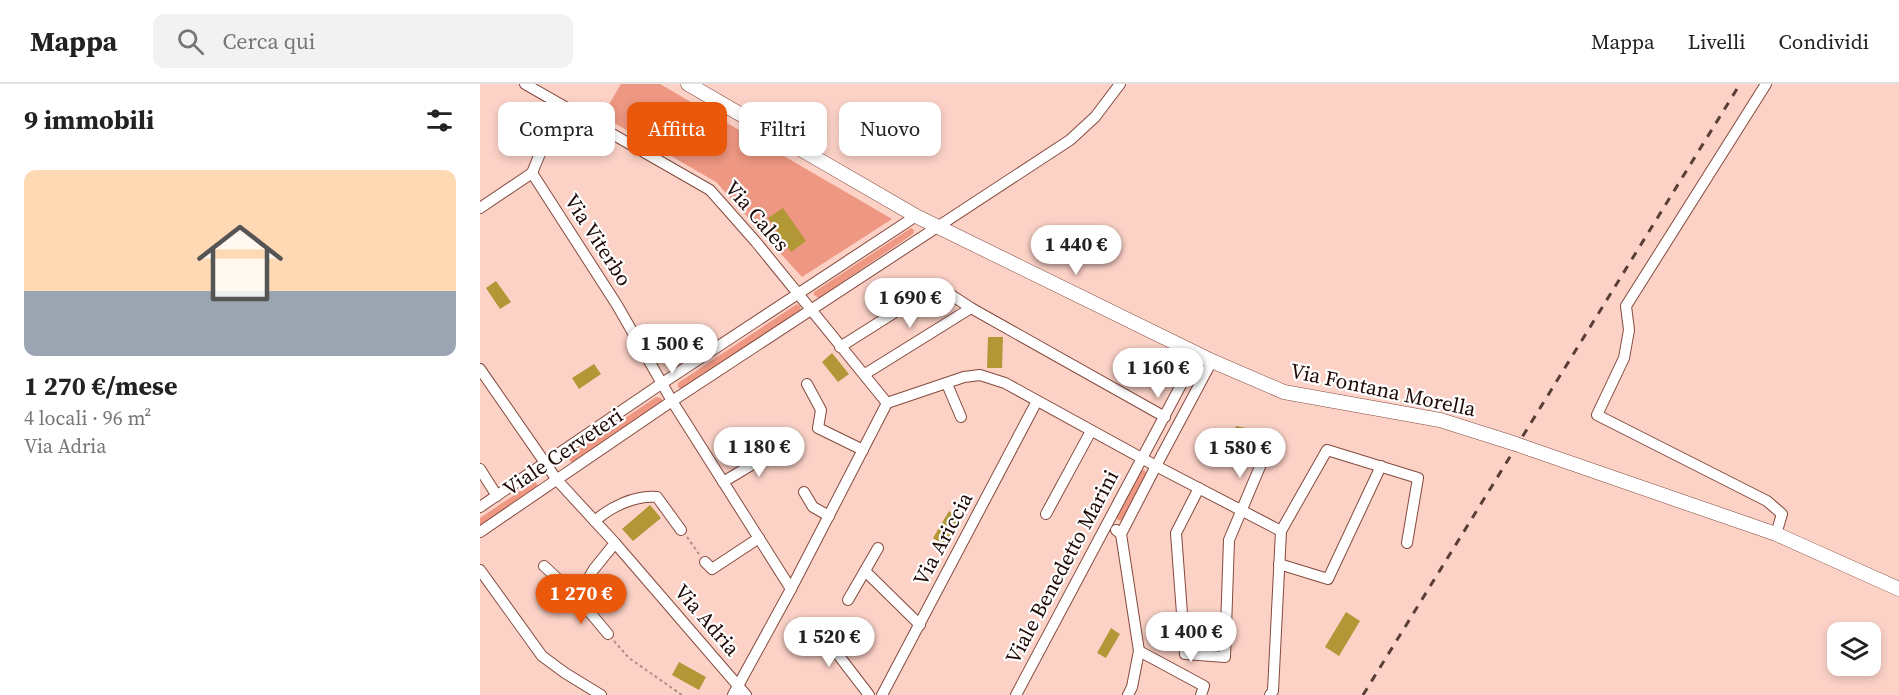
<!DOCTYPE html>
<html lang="it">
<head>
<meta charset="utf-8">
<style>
	:root { --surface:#fff; --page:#f2f2f2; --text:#222; --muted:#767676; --line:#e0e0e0; --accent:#ea580c }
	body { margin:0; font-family:"Source Serif 4",serif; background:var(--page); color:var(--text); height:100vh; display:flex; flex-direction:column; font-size:22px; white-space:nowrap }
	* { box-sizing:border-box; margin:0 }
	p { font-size:20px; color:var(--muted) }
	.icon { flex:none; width:33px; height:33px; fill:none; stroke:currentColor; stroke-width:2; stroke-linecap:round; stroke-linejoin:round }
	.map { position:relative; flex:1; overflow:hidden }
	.side { display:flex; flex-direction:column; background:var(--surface); width:480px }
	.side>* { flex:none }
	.top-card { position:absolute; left:18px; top:18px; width:570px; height:54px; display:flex; gap:12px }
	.fabs { position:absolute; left:1347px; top:538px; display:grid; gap:12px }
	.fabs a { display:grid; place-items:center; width:54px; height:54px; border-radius:12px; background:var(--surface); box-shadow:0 3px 9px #0003; font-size:30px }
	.price { position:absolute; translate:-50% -51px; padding:0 14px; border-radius:21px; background:#fff; color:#222; font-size:20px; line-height:39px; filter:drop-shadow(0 2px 3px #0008) }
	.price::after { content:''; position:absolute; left:50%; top:36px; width:18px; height:14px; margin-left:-9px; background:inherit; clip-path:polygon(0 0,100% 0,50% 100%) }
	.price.selected { background:var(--accent); color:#fff }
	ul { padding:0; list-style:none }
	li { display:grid; align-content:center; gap:12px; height:318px; padding:0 24px }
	li span { display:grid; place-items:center; height:186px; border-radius:12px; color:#555 }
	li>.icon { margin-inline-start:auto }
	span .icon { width:108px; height:108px; fill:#fffc; stroke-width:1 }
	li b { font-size:26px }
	h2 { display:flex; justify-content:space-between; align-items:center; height:72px; padding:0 24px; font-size:26px }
	.chip { padding:0 21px; border-radius:12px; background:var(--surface); box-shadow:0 3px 9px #0003; font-size:21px; line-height:54px }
	.chip.selected { background:var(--accent); color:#fff }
	header { display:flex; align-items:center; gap:36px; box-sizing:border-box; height:84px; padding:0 30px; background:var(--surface); border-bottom:2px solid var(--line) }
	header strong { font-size:28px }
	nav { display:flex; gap:33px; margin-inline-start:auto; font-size:21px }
	.search { width:420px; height:54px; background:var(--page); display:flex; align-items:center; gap:15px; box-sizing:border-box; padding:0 21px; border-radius:12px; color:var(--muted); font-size:22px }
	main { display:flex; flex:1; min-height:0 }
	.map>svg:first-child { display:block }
	.green { fill:#ee9782 }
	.water { fill:#b19736 }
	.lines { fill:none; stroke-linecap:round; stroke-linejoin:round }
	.minor-casing { stroke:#854a3d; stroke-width:12 }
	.tertiary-casing { stroke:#854a3d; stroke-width:15 }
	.path { stroke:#b18d85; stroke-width:2; stroke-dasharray:3 3; stroke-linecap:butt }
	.minor { stroke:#fff; stroke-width:10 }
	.tertiary { stroke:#fff; stroke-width:14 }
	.rail { stroke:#593d37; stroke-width:3; stroke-dasharray:8 8; stroke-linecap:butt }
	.tertiary-bridge-casing { stroke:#854a3d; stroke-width:15; stroke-linecap:butt }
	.tertiary-bridge { stroke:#fff; stroke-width:14 }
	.labels { text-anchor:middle; stroke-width:4.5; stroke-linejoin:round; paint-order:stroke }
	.street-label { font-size:21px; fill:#1f0804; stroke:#fefefe }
</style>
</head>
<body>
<header>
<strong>Mappa</strong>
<div class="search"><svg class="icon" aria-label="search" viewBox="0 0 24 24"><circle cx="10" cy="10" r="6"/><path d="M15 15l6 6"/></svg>Cerca qui</div>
<nav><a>Mappa</a><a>Livelli</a><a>Condividi</a></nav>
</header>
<main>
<section class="side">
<h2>9 immobili<svg class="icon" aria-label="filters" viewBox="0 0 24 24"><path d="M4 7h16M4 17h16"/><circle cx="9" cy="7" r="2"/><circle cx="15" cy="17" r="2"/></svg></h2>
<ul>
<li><span style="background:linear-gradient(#ffd9b3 65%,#9aa5b1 0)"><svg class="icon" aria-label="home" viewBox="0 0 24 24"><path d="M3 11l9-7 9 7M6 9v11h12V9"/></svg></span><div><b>1 270 €/mese</b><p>4 locali · 96 m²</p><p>Via Adria</p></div></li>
</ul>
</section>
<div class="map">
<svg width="1419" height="611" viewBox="0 0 1419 611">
	<rect width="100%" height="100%" fill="#fcd2c7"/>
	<g class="green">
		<polygon points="141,0 180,0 412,135 322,193 236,98 122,32"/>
		<polygon points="431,144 434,146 433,150 339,214 334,211 334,208"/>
		<polygon points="317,220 320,222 321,227 203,306 198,303 198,299"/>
		<polygon points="176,313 181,314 183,318 94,379 90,377 89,374 91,371"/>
		<polygon points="664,386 668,391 642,437 638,436 636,433 659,387"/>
		<polygon points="55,397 58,402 0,443 0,434"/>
	</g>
	<g class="water">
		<polygon points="303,124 326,157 311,168 288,134"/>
		<polygon points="16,197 31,218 20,225 6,204"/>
		<polygon points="508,253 523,253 522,284 507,284"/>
		<polygon points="352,269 369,290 358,298 342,278"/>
		<polygon points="114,280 121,290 99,305 92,294"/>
		<polygon points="756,342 784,348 781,360 754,356"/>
		<polygon points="170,421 181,434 153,457 142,445"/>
		<polygon points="469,427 482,435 466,462 453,454"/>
		<polygon points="866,528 880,537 859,572 845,563"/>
		<polygon points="631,544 640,550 626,574 617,569"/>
		<polygon points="199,578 226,593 219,606 192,591"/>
	</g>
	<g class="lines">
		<g class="minor-casing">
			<g id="minor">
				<polyline points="45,0 230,106 276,158 407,319"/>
				<polyline points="1286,0 1146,222 1149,246 1144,274 1117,331 1287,417 1302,430 1296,450"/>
				<polyline points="52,89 137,221 192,317 311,505"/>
				<polyline points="0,124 52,89 80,21"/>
				<polyline points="360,263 447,208 462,205 491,224 685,333"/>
				<polyline points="0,285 77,396 135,459 266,611"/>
				<polyline points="385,290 491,224"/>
				<polyline points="327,300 341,326 338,344 383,366"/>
				<polyline points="467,300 481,333"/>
				<polyline points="407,319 484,293 500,291 525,299 676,382 732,277"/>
				<polyline points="0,385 17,412"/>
				<polyline points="243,398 300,364"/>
				<polyline points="719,404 696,449 705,570 745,573 749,456 784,373"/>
				<polyline points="324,408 333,423 349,432"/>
				<polyline points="0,423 181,300 436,132"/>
				<polyline points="566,430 611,347"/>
				<path d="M115,437C130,423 155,411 177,413L201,446"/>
				<polyline points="636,446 641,450 659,567 652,603 648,611"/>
				<polyline points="0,448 192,317 590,56 615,33 640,0"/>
				<polyline points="641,450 676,382 801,447"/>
				<polyline points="225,478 232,485 279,454"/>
				<polyline points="799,480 848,495 901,382"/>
				<polyline points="64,482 97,513 114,485 135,459"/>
				<polyline points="0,486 62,572 85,589 121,611"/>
				<polyline points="385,487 440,541"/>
				<polyline points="97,513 128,550"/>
				<polyline points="368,516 398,464"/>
				<polyline points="355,545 352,553 353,564 389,611"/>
				<polyline points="659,567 724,602 721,611"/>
				<polyline points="253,611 311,505 407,319"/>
				<polyline points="402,611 557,317"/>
				<polyline points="536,611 718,269"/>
				<polyline points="790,611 793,607 801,447 847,366 938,394 927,459"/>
			</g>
		</g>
		<g class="tertiary-casing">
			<g id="tertiary">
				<polyline points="208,0 436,132 732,277 804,308 960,336 1036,360"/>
				<polyline points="1050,365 1296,450 1419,505"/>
			</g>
		</g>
		<g class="path">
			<polyline points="207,453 219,470"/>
			<polyline points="134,557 149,574 202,611"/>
		</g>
		<use href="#minor" class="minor"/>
		<use href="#tertiary" class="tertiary"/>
		<polyline class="rail" points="883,611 1260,0"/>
		<g class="tertiary-bridge-casing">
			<polyline id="tertiary-bridge" points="1036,360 1050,365"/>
		</g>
		<use href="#tertiary-bridge" class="tertiary-bridge"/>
	</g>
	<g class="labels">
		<g class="street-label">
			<text transform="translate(277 132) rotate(49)" y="7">Via Cales</text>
			<text transform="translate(118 156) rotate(57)" y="7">Via Viterbo</text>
			<text transform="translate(903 306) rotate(12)" y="7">Via Fontana Morella</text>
			<text transform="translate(83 368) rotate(-34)" y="7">Viale Cerveteri</text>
			<text transform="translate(463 455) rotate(-62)" y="7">Via Ariccia</text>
			<text transform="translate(582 483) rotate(-62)" y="7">Viale Benedetto Marini</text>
			<text transform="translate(227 536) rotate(49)" y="7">Via Adria</text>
		</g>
	</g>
</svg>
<div class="fabs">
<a><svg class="icon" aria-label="layers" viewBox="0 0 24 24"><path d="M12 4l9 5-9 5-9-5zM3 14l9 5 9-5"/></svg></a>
</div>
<b class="price" style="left:596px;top:192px">1 440 €</b>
<b class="price" style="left:430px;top:245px">1 690 €</b>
<b class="price" style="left:192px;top:291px">1 500 €</b>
<b class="price" style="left:678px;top:315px">1 160 €</b>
<b class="price" style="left:279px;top:394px">1 180 €</b>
<b class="price" style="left:760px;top:395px">1 580 €</b>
<b class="price selected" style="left:101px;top:541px">1 270 €</b>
<b class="price" style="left:711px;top:579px">1 400 €</b>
<b class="price" style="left:349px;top:584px">1 520 €</b>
<div class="top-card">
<a class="chip">Compra</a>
<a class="chip selected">Affitta</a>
<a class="chip">Filtri</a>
<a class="chip">Nuovo</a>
</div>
</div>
</main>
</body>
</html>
